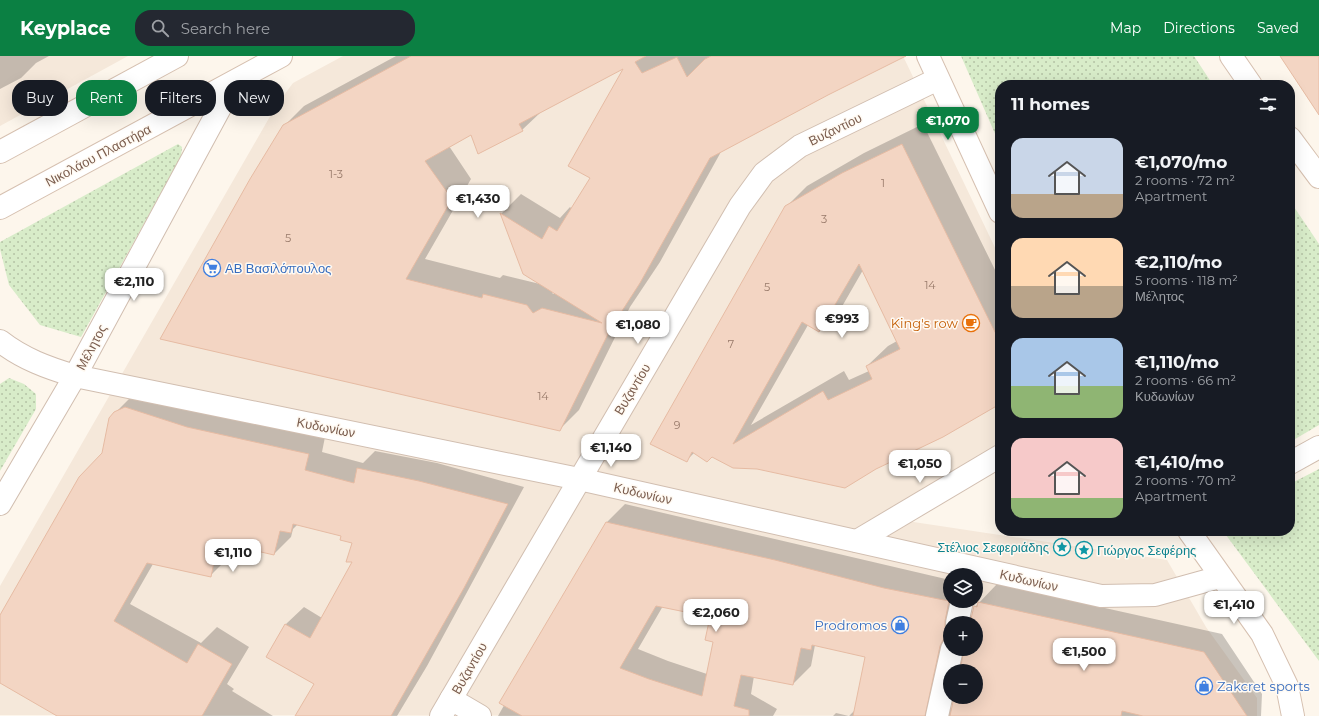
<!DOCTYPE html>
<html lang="en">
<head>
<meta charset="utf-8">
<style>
	:root { --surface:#171b24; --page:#242831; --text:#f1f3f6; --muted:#9ea1a6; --accent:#0b8043 }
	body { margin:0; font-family:Montserrat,sans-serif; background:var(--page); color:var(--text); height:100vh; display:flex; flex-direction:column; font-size:15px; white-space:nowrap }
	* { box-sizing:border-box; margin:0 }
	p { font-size:13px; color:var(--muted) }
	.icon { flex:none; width:22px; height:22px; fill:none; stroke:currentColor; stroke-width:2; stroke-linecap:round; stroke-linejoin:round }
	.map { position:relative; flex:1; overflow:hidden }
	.side { position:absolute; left:995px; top:24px; width:300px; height:456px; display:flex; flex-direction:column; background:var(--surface); border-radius:16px; box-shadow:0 4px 16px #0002 }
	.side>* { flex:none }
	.guide { position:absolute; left:12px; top:24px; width:380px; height:36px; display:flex; gap:8px }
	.controls { position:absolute; left:943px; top:512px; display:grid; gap:8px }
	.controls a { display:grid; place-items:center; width:40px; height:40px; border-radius:50%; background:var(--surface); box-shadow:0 4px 16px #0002; font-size:20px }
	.price { position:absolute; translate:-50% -34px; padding:0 9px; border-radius:8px; background:#fff; color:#222; font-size:13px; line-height:26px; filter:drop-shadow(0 1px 2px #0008) }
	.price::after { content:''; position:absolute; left:50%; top:24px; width:12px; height:9px; margin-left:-6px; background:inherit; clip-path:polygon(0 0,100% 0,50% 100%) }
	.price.selected { background:var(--accent); color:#fff }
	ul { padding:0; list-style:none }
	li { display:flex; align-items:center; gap:12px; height:100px; padding:0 16px }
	li span { display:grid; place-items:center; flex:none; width:112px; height:80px; border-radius:12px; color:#555 }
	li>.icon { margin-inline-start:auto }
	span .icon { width:48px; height:48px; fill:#fffc; stroke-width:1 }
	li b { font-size:17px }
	h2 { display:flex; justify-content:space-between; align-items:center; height:48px; padding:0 16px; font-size:17px }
	.pill { padding:0 14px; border-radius:16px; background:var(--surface); box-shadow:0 4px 16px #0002; font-size:14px; line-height:36px }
	.pill.selected { background:var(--accent); color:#fff }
	header { display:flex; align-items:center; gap:24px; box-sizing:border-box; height:56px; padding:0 20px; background:var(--accent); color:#fff }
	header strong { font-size:19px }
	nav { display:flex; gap:22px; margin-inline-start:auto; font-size:14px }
	.search { width:280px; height:36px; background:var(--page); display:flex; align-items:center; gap:10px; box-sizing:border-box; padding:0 14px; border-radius:16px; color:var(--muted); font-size:15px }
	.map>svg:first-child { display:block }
	.residential { fill:#f5e8da; fill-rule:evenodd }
	.park { fill:url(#park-dots) }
	.shadow { fill:#0003; fill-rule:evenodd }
	.building { fill:#f3d5c3; stroke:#e6bba3; fill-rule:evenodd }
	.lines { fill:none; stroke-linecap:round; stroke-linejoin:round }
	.street-casing { stroke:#d1beb0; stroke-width:24 }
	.secondary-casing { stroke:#d6c0b0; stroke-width:24 }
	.street { stroke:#fff; stroke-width:22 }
	.secondary { stroke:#fff; stroke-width:22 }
	.labels { text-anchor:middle; stroke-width:3; stroke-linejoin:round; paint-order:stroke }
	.number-label { font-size:11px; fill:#987a6a }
	.street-label { font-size:13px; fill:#7a5c4d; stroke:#fffaf3 }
	.shop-label { font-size:13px; fill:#366cbe; stroke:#fffaf3; text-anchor:start }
	.food-label { font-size:13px; fill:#c56008; stroke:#fffaf3; text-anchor:end }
	.culture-label { font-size:13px; fill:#0d838f; stroke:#fffaf3; text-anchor:end }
</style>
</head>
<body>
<header>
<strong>Keyplace</strong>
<div class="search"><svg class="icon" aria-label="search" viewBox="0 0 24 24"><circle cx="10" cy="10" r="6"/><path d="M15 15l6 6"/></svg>Search here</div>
<nav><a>Map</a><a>Directions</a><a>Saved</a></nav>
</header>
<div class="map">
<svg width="1319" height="660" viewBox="0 0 1319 660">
	<defs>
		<pattern id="park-dots" width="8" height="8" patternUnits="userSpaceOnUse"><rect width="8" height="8" fill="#d8ecc9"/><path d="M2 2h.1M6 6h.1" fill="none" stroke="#b4c2a5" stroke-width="1.8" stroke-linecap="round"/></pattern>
	</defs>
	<rect width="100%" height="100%" fill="#fdf6ec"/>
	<g class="residential">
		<polygon points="0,0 128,0 0,70"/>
		<path d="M343,0H903L1000,202V411L907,465L1167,504L1206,571L1257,642V660L0,659V530L276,50L293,27ZM950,519H976V545H950ZM950,567H976V593H950ZM950,615H976V641H950Z"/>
	</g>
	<g class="park">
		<polygon points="961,0 1194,0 1213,29 1000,29 1000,89"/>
		<polygon points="178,88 182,91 181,101 81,281 40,269 9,229 0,193 0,186"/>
		<polygon points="1290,145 1319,188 1319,369 1290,386"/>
		<polygon points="9,322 24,328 36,338 36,353 0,415 0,328"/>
		<polygon points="1319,413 1319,605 1223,475 1290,475 1290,428"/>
	</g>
	<g class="shadow">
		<polygon points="0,0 49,0 36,7 21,22 0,33"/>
		<path d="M396,0H891L722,94L660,206L630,251L579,354L559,374L162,283L284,70L304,50ZM626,10L592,122L572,153L570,151L560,162L521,138L501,158L524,217L540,228L503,219L500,222L425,203L471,123L449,90L471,77L522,74L541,56ZM550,233L556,237L553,238Z"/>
		<path d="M923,68L1000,224V347L712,400L695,396L687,404L786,151L807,130L864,97ZM863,214L897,285L888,290L867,310L869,315L849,324L844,315L751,369L808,269L819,275L840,254Z"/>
		<polygon points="133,339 325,381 322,396 363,407 375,395 437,407 524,431 427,610 397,660 296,660 315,628 267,601 286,568 304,551 322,562 354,505 354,487 342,479 298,468 293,473 291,481 274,498 231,488 228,502 210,520 153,508 130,548 201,587 217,571 249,591 227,628 234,633 232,635 273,660 59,660 0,626 0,560 103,397 115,357"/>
		<path d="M625,448L950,524V545H964L967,558L972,561L975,551L997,528L1222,578L1262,638L1261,660H833L836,657L849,660L855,654L866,600L815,589L811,610L793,628L754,620L751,638L777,653L773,660H498L607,466ZM663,550L711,561L714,585L707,618L668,605L638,593ZM950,567H976V593H965L961,615H976V641H955L952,654L946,651Z"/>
	</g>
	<g class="building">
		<path d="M411,0H646L635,6L642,17L677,1L687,21L705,3L711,0H906L828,39L710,102L640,227L611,272L560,375L160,283L250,123L283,69ZM623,13L568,110L590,122L557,175L549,170L542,183L500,157L523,218L602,267L542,252L533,257L527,249L483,238L482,242L406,223L452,143L425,105L471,79L478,98L523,75L519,68Z"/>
		<polygon points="1280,0 1319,0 1319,59"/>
		<path d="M902,88L1000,286V348L943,381L876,413L845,432L757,413L733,412L712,401L707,406L692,396L687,406L650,388L785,150L842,117ZM859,208L900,293L866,310L872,323L828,344L823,335L733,388L802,266L819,276Z"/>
		<polygon points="125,351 187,371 309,398 305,414 354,427 357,412 419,425 508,448 464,532 391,660 295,660 314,628 266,601 285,568 310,582 352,506 346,506 352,487 340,484 341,480 293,468 291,477 280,475 274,499 218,486 211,521 147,507 114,565 187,607 198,588 232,608 202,660 57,660 0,627 0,559 79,421 102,397 109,362 114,356"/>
		<path d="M606,466L775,504L884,532L949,545L945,565V571L950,577V581L943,584L940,590L925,660H853L865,601L812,589L811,594L801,592L793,629L741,619L734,650L749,654V660H522L499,647ZM656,550L710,561L705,584L713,586L702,640L649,623L620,612Z"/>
		<polygon points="978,546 1204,596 1247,660 1143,660 1122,655 1121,660 950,660 954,641 976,641 976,615 960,615 964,593 976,593 976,567 970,567 974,550 977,551"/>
	</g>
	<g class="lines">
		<g class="street-casing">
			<g id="street">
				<path d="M0,285C23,303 48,312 75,320L579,423L1101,540L1155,539L1220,521"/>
				<polyline points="1290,407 1319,391"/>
				<polyline points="0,448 75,320 234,26"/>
				<polyline points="857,485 1000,400"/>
				<polyline points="957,567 962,545"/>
				<polyline points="451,643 480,660"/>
				<polyline points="441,660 740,150 764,117 800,90 938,23"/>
				<polyline points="937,660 952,593"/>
			</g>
		</g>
		<g class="secondary-casing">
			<g id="secondary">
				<polyline points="928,0 1000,156"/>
				<polyline points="1231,0 1251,29"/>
				<polyline points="1290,82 1319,121"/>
				<polyline points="0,96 177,0"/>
				<polyline points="0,152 281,0"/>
				<polyline points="1189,475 1262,578 1287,630 1293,660"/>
			</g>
		</g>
		<use href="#street" class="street"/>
		<use href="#secondary" class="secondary"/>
	</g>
	<defs>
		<g id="supermarket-ring" transform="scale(0.9)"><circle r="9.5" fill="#fffaf3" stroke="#3f7fe0" stroke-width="1.5"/><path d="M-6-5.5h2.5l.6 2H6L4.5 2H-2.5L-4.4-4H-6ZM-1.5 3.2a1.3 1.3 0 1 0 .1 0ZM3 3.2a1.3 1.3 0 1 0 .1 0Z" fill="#3f7fe0"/></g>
		<g id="cafe-ring" transform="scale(0.9)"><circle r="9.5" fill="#fffaf3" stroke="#e8710a" stroke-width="1.5"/><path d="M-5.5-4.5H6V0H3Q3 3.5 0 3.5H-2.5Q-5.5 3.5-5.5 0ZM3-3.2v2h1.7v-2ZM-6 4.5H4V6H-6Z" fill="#e8710a"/></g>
		<g id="sight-ring" transform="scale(0.9)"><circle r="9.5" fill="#fffaf3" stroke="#0f9aa8" stroke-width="1.5"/><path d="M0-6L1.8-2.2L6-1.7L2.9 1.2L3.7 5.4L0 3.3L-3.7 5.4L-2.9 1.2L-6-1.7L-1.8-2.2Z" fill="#0f9aa8"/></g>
		<g id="shop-ring" transform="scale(0.9)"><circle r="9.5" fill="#fffaf3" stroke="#3f7fe0" stroke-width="1.5"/><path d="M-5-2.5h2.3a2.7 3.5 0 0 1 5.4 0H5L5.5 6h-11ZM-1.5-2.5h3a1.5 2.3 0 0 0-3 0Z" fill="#3f7fe0"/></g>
	</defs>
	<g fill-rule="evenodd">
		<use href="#supermarket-ring" x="212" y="212"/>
		<use href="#cafe-ring" x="971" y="267"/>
		<use href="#sight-ring" x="1062" y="491"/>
		<use href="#sight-ring" x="1084" y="494"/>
		<use href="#shop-ring" x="900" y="569"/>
		<use href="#shop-ring" x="1204" y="630"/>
	</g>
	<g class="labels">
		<g class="number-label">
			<text x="336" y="122">1-3</text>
			<text x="883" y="131">1</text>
			<text x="824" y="167">3</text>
			<text x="288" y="186">5</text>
			<text x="930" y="233">14</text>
			<text x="767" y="235">5</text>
			<text x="731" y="292">7</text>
			<text x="543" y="344">14</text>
			<text x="677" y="373">9</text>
		</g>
		<g class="street-label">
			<text transform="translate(835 73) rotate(-26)" y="5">Βυζαντίου</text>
			<text transform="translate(98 99) rotate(-28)" y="5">Νικολάου Πλαστήρα</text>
			<text transform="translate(91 291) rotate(-62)" y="5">Μέλητος</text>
			<text transform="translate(632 333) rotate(-59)" y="5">Βυζαντίου</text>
			<text transform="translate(326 371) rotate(11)" y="5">Κυδωνίων</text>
			<text transform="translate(643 437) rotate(13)" y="5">Κυδωνίων</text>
			<text transform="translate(1029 524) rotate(13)" y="5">Κυδωνίων</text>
			<text transform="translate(469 612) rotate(-60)" y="5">Βυζαντίου</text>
		</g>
		<g class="shop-label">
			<text x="225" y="217">ΑΒ Βασιλόπουλος</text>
			<text x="887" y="574" text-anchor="end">Prodromos</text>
			<text x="1217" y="635">Zakcret sports</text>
		</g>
		<g class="food-label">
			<text x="958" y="272">King's row</text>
		</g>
		<g class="culture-label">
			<text x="1049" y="496">Στέλιος Σεφεριάδης</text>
			<text x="1097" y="499" text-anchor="start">Γιώργος Σεφέρης</text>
		</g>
	</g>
</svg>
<div class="controls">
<a><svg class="icon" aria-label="layers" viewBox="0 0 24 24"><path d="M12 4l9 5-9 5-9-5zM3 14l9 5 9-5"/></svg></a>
<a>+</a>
<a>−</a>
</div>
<b class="price selected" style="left:948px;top:85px">€1,070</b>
<b class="price" style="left:478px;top:163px">€1,430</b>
<b class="price" style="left:134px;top:246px">€2,110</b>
<b class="price" style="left:842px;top:283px">€993</b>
<b class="price" style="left:638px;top:289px">€1,080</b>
<b class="price" style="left:611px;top:412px">€1,140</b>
<b class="price" style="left:920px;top:428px">€1,050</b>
<b class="price" style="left:233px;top:517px">€1,110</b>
<b class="price" style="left:1234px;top:569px">€1,410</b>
<b class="price" style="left:716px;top:577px">€2,060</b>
<b class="price" style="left:1084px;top:616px">€1,500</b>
<div class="guide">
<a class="pill">Buy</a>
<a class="pill selected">Rent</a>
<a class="pill">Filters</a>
<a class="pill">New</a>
</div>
<section class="side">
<h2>11 homes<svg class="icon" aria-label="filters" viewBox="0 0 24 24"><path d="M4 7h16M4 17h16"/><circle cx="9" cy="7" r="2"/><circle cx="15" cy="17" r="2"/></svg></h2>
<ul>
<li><span style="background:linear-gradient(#c9d6e8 70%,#b9a48a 0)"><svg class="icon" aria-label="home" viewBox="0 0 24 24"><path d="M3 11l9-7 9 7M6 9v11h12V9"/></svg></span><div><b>€1,070/mo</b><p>2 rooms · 72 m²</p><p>Apartment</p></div></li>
<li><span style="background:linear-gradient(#ffd9b3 60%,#b9a48a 0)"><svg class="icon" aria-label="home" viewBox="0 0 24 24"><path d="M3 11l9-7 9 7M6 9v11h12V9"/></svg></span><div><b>€2,110/mo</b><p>5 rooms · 118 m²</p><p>Μέλητος</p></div></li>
<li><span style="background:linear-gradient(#a9c7e8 60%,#8fb573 0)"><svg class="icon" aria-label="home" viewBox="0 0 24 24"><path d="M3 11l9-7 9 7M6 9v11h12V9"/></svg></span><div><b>€1,110/mo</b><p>2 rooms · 66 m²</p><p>Κυδωνίων</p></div></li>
<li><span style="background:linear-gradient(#f6c9c9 75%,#8fb573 0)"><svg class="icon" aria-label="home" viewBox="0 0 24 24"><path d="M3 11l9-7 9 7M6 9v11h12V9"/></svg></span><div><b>€1,410/mo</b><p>2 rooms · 70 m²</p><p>Apartment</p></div></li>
</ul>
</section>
</div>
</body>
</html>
